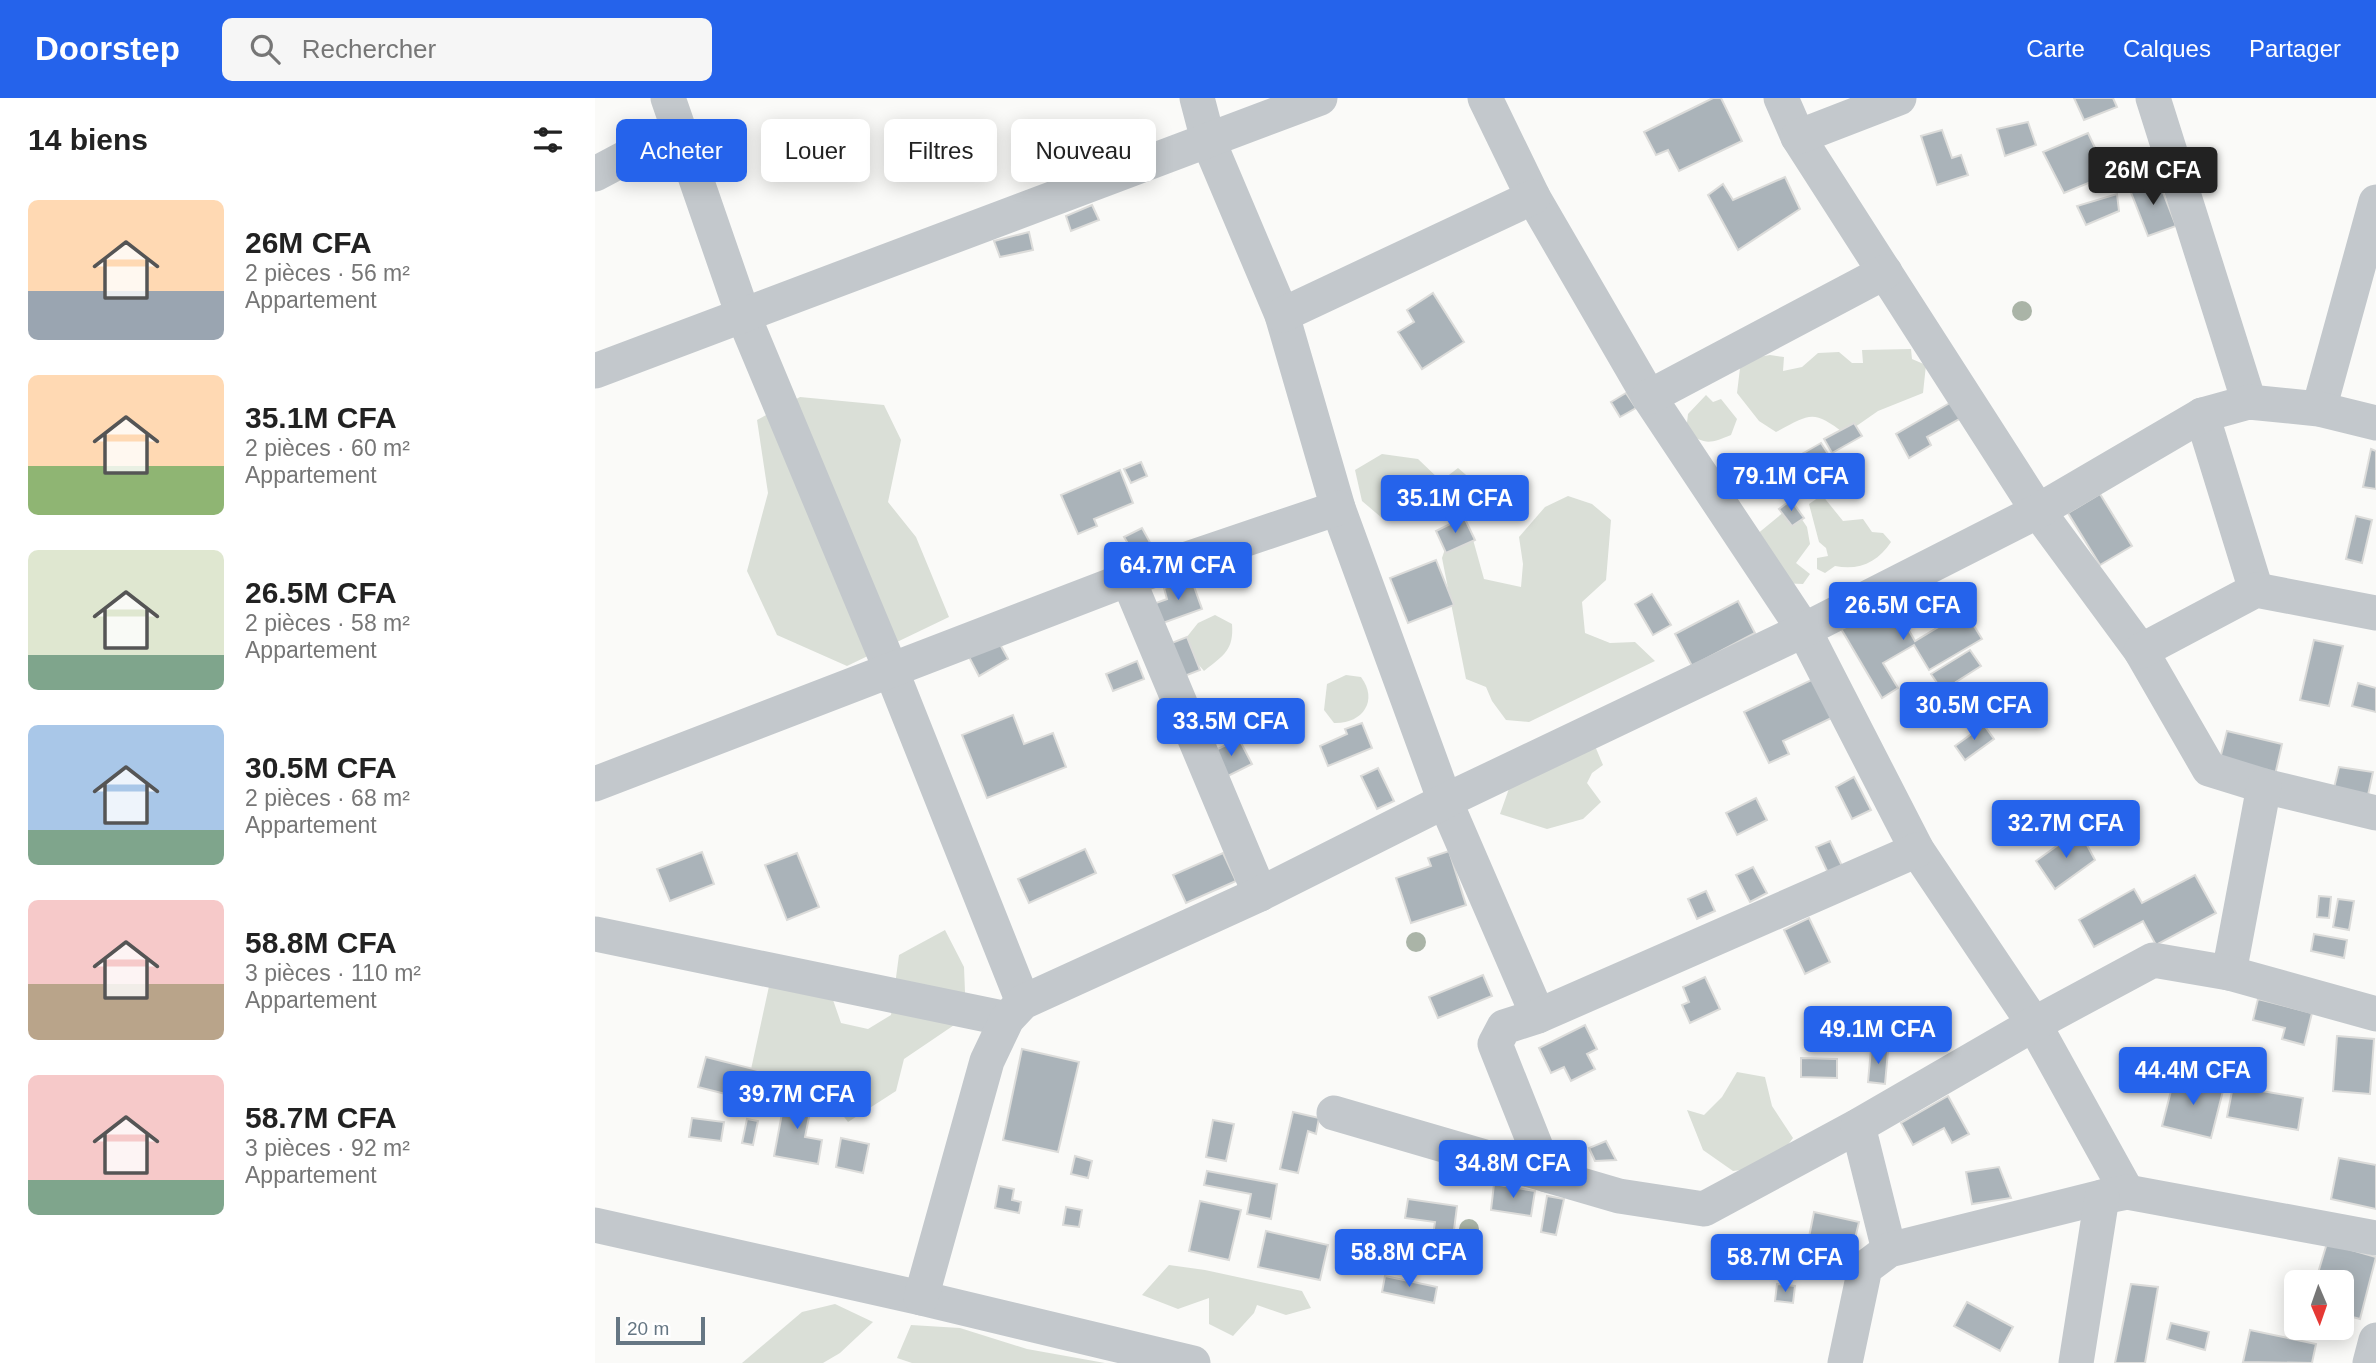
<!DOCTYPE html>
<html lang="fr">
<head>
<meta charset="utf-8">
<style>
	:root { --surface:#fff; --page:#f6f6f6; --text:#222; --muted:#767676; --accent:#2563eb }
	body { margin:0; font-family:Arial,sans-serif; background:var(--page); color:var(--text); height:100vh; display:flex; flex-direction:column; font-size:26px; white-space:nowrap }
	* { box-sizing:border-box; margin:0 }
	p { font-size:23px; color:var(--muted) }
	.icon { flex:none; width:38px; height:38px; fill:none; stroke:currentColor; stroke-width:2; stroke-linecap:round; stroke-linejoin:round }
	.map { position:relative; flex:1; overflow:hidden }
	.panel { display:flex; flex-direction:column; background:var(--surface); width:595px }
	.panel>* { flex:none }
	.hud { position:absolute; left:21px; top:21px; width:665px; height:63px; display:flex; gap:14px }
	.needle { width:46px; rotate:178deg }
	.fabs { position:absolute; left:1689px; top:1172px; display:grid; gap:14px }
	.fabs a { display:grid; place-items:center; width:70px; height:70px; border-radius:10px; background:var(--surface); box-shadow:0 4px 18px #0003; font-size:35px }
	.scale { position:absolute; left:21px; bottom:18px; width:89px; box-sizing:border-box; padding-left:7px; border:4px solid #657683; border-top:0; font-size:19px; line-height:24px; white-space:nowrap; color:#657683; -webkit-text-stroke:5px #fff; paint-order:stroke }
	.price { position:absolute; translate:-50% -60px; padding:0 16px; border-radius:7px; background:var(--accent); color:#fff; font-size:23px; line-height:46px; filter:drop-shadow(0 2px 4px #0008) }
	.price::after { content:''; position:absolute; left:50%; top:42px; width:21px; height:16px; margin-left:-10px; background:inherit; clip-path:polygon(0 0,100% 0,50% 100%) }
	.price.selected { background:#222; color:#fff }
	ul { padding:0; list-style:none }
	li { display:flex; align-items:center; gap:21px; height:175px; padding:0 28px }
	li span { display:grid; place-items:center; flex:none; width:196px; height:140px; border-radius:10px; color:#555 }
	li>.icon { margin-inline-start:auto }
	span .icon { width:84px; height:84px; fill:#fffc; stroke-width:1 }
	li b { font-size:30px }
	h2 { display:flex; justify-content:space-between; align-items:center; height:84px; padding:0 28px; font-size:30px }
	.pill { padding:0 24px; border-radius:10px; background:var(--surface); box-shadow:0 4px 18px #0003; font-size:24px; line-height:63px }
	.pill.selected { background:var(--accent); color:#fff }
	header { display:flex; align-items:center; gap:42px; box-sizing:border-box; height:98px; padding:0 35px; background:var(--accent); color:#fff }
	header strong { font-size:33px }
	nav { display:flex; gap:38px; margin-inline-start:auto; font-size:24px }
	.search { width:490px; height:63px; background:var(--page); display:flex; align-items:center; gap:18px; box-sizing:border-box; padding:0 24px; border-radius:10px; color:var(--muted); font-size:26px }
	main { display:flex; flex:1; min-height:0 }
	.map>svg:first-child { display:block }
	.green { fill:#dadfd7 }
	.building { fill:#aab3b9; stroke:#dcdcda; stroke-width:2 }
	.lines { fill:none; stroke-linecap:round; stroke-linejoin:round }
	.minor { stroke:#c3c8cc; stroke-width:35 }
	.tree { fill:#aab4a7 }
</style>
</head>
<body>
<header>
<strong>Doorstep</strong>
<div class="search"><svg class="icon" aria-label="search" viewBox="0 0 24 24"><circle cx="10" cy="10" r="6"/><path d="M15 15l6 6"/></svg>Rechercher</div>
<nav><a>Carte</a><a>Calques</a><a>Partager</a></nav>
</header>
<main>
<section class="panel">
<h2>14 biens<svg class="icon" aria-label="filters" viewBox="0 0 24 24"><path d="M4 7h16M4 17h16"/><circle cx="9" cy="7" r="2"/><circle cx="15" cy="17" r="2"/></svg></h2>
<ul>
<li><span style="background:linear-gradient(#ffd9b3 65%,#9aa5b1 0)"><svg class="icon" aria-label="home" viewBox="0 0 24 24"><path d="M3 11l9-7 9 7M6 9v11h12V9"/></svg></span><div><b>26M CFA</b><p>2 pièces · 56 m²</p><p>Appartement</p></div></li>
<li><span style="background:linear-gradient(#ffd9b3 65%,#8fb573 0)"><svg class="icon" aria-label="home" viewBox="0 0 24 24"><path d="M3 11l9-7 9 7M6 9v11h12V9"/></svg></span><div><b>35.1M CFA</b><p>2 pièces · 60 m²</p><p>Appartement</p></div></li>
<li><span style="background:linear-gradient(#dfe7d0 75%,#7fa58c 0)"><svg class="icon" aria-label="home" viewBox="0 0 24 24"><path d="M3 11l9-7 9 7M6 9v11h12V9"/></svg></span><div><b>26.5M CFA</b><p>2 pièces · 58 m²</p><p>Appartement</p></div></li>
<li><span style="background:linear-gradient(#a9c7e8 75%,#7fa58c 0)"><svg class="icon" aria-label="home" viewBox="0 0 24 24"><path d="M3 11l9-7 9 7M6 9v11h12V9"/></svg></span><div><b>30.5M CFA</b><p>2 pièces · 68 m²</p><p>Appartement</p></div></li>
<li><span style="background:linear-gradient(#f6c9c9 60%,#b9a48a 0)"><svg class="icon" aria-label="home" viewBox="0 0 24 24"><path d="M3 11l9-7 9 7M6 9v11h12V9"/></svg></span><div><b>58.8M CFA</b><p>3 pièces · 110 m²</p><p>Appartement</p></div></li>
<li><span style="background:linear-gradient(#f6c9c9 75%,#7fa58c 0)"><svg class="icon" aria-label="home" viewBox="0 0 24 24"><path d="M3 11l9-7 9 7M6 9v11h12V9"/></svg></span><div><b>58.7M CFA</b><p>3 pièces · 92 m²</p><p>Appartement</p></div></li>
</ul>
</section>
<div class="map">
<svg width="1781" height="1265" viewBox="0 0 1781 1265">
	<rect width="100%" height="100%" fill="#fafaf8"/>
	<g class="green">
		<path d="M1316,251L1317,261L1331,267L1328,295L1283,313L1250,336C1217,311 1216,316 1181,334L1164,323L1142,295L1146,262L1175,257L1189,259L1188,273L1207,269L1223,255L1244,254L1257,265H1268L1267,252Z"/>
		<path d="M1111,297L1118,304L1126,301L1142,321L1136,337C1114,346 1110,347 1091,333L1093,316Z"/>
		<polygon points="205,299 289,307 306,342 293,404 321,439 354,519 252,568 182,537 152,473 173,395 162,322"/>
		<polygon points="787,356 823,361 846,383 863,370 884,388 880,408 820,413 787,420 767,403 760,372"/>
		<path d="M1227,397L1248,423L1268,421L1277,434L1288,435L1296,444C1283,464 1264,473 1240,468L1230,475L1222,471V460L1233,458L1231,450L1224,444L1214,406Z"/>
		<polygon points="973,398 997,406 1016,422 1011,482 987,504 990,535 1015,545 1040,544 1060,563 934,624 911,622 897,603 891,589 871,581 847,460 854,439 877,438 889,481 926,489 928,466 924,439 950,409"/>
		<polygon points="1190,413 1202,414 1212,429 1215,446 1201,465 1215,476 1208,486 1180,485 1161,437"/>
		<path d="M620,517L637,526C639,552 629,557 609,573L597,559L591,540L603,525Z"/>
		<path d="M751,577L766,579C784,603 767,626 739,625L729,612L732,586Z"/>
		<polygon points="1000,648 1008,667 997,675 992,685 1006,704 988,721 952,731 905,716 928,651"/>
		<polygon points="350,832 369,869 371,919 309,961 301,993 253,1024 218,979 198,990 155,976 176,879 237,899 246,925 273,931 296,917 304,857"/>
		<polygon points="1142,974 1170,979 1177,1008 1198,1040 1177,1068 1138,1073 1108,1052 1092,1012 1109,1017 1127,999"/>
		<polygon points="574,1167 610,1172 707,1193 716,1210 691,1217 662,1207 659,1215 638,1238 614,1226 614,1200 583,1211 547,1197"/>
		<polygon points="240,1206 278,1224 245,1255 228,1265 147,1265 207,1214"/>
		<polygon points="316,1227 365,1230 432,1251 510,1265 317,1265 302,1260"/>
	</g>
	<g class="building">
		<polygon points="1118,0 1126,0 1147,43 1084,73 1073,52 1061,57 1049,34"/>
		<polygon points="1479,0 1518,0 1522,9 1489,22"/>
		<polygon points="1433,24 1441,47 1410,58 1402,31"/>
		<polygon points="1347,32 1357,60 1366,57 1373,77 1342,87 1326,38"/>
		<polygon points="1493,35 1513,77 1469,95 1448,54"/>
		<polygon points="1190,79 1205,111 1143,152 1113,97 1128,86 1138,102"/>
		<polygon points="1562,79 1581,128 1553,138 1535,92"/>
		<polygon points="1522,96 1524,113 1491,127 1482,108"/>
		<polygon points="497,107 504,122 476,133 471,118"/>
		<polygon points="434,134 438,152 405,159 399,143"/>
		<polygon points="838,195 869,244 827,271 803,234 819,224 812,212"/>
		<polygon points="1031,295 1041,310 1025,319 1016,304"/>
		<polygon points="1360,302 1370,318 1332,339 1336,347 1314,360 1301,336"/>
		<polygon points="1259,325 1267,338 1237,355 1229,341"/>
		<polygon points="1226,345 1235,359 1207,376 1198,361"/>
		<polygon points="1776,351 1781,353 1781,391 1768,389"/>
		<polygon points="546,364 552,378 536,385 529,371"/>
		<polygon points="525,372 538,405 499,421 502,428 483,436 466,397"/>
		<polygon points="1505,396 1537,448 1505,467 1473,415"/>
		<polygon points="1196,402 1209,420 1197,428 1184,411"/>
		<polygon points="1761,418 1777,422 1767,465 1751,461"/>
		<polygon points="869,419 880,442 851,455 841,433"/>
		<polygon points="547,430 557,448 540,457 529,439"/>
		<polygon points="841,462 859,507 813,525 795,480"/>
		<polygon points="596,480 607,511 565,526 558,506 572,501 569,490"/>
		<polygon points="1057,496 1076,527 1058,537 1040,506"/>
		<polygon points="1295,500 1320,543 1370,513 1387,541 1334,572 1319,547 1288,565 1303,590 1287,600 1245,529"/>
		<polygon points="1143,503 1160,535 1097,568 1080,536"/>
		<polygon points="401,539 413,561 384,578 372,555"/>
		<polygon points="592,539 605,572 587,579 574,546"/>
		<polygon points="1719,542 1748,548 1734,608 1705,602"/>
		<polygon points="1375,552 1386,568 1361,584 1367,592 1353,601 1336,576"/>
		<polygon points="542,563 549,581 518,593 511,576"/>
		<polygon points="1229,576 1247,615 1188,643 1194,656 1174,665 1149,614"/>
		<polygon points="1763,585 1781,590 1781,614 1757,608"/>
		<polygon points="418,617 429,646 458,635 471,669 392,700 367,637"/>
		<polygon points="767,625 777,650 733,668 725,648 752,636 750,631"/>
		<polygon points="1389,627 1399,641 1370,662 1360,648"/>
		<polygon points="1632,633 1687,646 1680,677 1624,665"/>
		<polygon points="644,641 657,666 629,680 616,654"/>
		<polygon points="1744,669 1778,674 1773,697 1739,690"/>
		<polygon points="783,670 799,703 782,711 766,678"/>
		<polygon points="1259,679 1276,712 1257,721 1241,689"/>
		<polygon points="1161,700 1172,722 1142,737 1131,715"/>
		<polygon points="1484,732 1500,762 1460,791 1441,763"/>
		<polygon points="1235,743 1248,770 1234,777 1221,749"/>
		<polygon points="490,751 501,775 434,805 423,781"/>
		<polygon points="854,753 871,807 816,825 801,780 836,768 833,760"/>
		<polygon points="107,754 119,786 75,803 62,771"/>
		<polygon points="202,755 224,809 192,822 170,767"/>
		<polygon points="628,755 641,783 591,805 578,777"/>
		<polygon points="1158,769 1172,795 1155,804 1141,777"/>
		<polygon points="1600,777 1621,815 1561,847 1548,823 1499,849 1484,822 1539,791 1547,805"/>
		<polygon points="1111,793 1120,813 1102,821 1093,801"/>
		<polygon points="1724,798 1736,799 1734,820 1722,819"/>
		<polygon points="1743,801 1759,803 1754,832 1738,829"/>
		<polygon points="1214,820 1235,864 1210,876 1189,832"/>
		<polygon points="1719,836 1752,842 1749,860 1716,853"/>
		<polygon points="888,877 897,898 843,920 834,899"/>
		<polygon points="1110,879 1125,911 1095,925 1087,907 1094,904 1088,889"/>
		<polygon points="1663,901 1717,915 1709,947 1687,941 1690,930 1658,922"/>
		<polygon points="990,927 1002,951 992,956 1000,971 976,983 969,969 956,975 944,950"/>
		<polygon points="1277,931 1295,931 1295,948 1277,947"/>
		<polygon points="1742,938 1779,941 1775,996 1738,993"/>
		<polygon points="427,951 484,964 463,1054 408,1042"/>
		<polygon points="1276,951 1293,953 1290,986 1273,984"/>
		<polygon points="111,959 174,975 166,1005 103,989"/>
		<polygon points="1206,960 1242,961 1242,980 1206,979"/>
		<polygon points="1580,977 1629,989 1616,1040 1567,1028"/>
		<polygon points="1638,988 1708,1000 1703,1032 1632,1019"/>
		<polygon points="191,994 218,999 210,1039 227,1042 223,1066 179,1058"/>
		<polygon points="1353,998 1374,1036 1357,1045 1349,1030 1318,1047 1306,1025"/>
		<polygon points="698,1014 724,1020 721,1036 713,1033 703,1075 685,1071"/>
		<polygon points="97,1020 129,1024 126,1043 94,1039"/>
		<polygon points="152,1021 163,1023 158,1047 147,1045"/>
		<polygon points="618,1022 639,1026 631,1063 611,1059"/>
		<polygon points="246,1040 274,1046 268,1075 241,1069"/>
		<polygon points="1011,1043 1021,1062 1000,1063 994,1050"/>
		<polygon points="480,1058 497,1063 493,1080 476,1076"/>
		<polygon points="1744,1060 1781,1067 1781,1111 1736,1101"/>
		<polygon points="1404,1069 1416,1100 1377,1106 1371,1074"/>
		<polygon points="612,1073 682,1086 676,1121 652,1116 656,1096 609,1087"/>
		<polygon points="899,1086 940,1093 936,1118 896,1112"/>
		<polygon points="404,1088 419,1091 417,1102 426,1104 424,1115 400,1110"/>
		<polygon points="952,1098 969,1101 961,1137 946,1134"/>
		<polygon points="813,1101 862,1108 858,1140 838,1137 840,1124 810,1120"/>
		<polygon points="605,1103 646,1112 634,1162 594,1153"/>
		<polygon points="471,1109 487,1112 484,1129 468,1127"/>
		<polygon points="1219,1114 1264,1124 1258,1149 1214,1139"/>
		<polygon points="671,1133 733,1147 725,1182 663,1169"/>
		<polygon points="1732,1145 1781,1159 1765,1221 1746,1216 1746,1185 1720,1185"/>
		<polygon points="790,1178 842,1189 839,1205 787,1194"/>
		<polygon points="1182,1186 1200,1188 1198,1205 1180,1203"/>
		<polygon points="1536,1186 1563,1189 1550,1265 1520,1265"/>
		<polygon points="1372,1204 1418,1229 1405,1253 1359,1228"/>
		<polygon points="1576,1225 1614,1234 1610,1252 1572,1241"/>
		<polygon points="1655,1232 1721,1246 1717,1265 1648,1264"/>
	</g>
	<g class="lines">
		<g class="minor">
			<polyline points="73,0 148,217 296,572 428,904"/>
			<polyline points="602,0 613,42 687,217 743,410 850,703 943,918"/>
			<polyline points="890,0 938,99 1054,299 1209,532 1322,752 1439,926 1532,1094"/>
			<polyline points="1186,0 1203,39 1443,413 1546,553 1614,671 1669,688 1781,715"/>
			<polyline points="1558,0 1654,304"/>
			<polyline points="1203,39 1304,0"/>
			<polyline points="0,76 83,32"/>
			<polyline points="687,217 938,99"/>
			<polyline points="0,273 725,0"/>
			<polyline points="1054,299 1290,174"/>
			<polyline points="1724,311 1781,104"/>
			<polyline points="1607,317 1661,492"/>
			<polyline points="533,481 665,796"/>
			<polyline points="1546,553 1661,492 1781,515"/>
			<polyline points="0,686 533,481 743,410"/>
			<polyline points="0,836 412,921"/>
			<polyline points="1634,875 1669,688"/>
			<polyline points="739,1015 1024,1098 1109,1111 1263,1028 1439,926 1558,862 1634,875 1781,916"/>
			<polyline points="1263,1028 1294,1152"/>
			<polyline points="952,1077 900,946 909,929 943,918 1322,752"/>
			<polyline points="0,1127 326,1200 598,1265"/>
			<polyline points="326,1200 392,963 412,921 428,904 665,796 850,703 1209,532 1443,413 1607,317 1654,304 1724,311 1781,325"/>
			<polyline points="1250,1265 1270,1170 1294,1152 1507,1099 1532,1094 1781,1140"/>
			<polyline points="1481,1265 1507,1099"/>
			<polyline points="1775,1265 1781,1242"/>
		</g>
	</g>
	<g class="tree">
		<circle cx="1427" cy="213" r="10"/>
		<circle cx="821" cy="844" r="10"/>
		<circle cx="874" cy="1131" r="10"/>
	</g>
</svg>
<div class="fabs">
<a><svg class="needle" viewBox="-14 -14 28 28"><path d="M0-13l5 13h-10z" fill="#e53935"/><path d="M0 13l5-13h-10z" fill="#767676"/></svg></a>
</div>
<div class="scale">20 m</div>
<b class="price selected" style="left:1558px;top:109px">26M CFA</b>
<b class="price" style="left:1196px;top:415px">79.1M CFA</b>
<b class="price" style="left:860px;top:437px">35.1M CFA</b>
<b class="price" style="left:583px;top:504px">64.7M CFA</b>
<b class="price" style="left:1308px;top:544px">26.5M CFA</b>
<b class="price" style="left:1379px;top:644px">30.5M CFA</b>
<b class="price" style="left:636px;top:660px">33.5M CFA</b>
<b class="price" style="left:1471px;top:762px">32.7M CFA</b>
<b class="price" style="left:1283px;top:968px">49.1M CFA</b>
<b class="price" style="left:1598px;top:1009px">44.4M CFA</b>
<b class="price" style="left:202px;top:1033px">39.7M CFA</b>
<b class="price" style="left:918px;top:1102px">34.8M CFA</b>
<b class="price" style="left:814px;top:1191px">58.8M CFA</b>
<b class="price" style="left:1190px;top:1196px">58.7M CFA</b>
<div class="hud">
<a class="pill selected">Acheter</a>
<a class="pill">Louer</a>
<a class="pill">Filtres</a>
<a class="pill">Nouveau</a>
</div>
</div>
</main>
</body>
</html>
